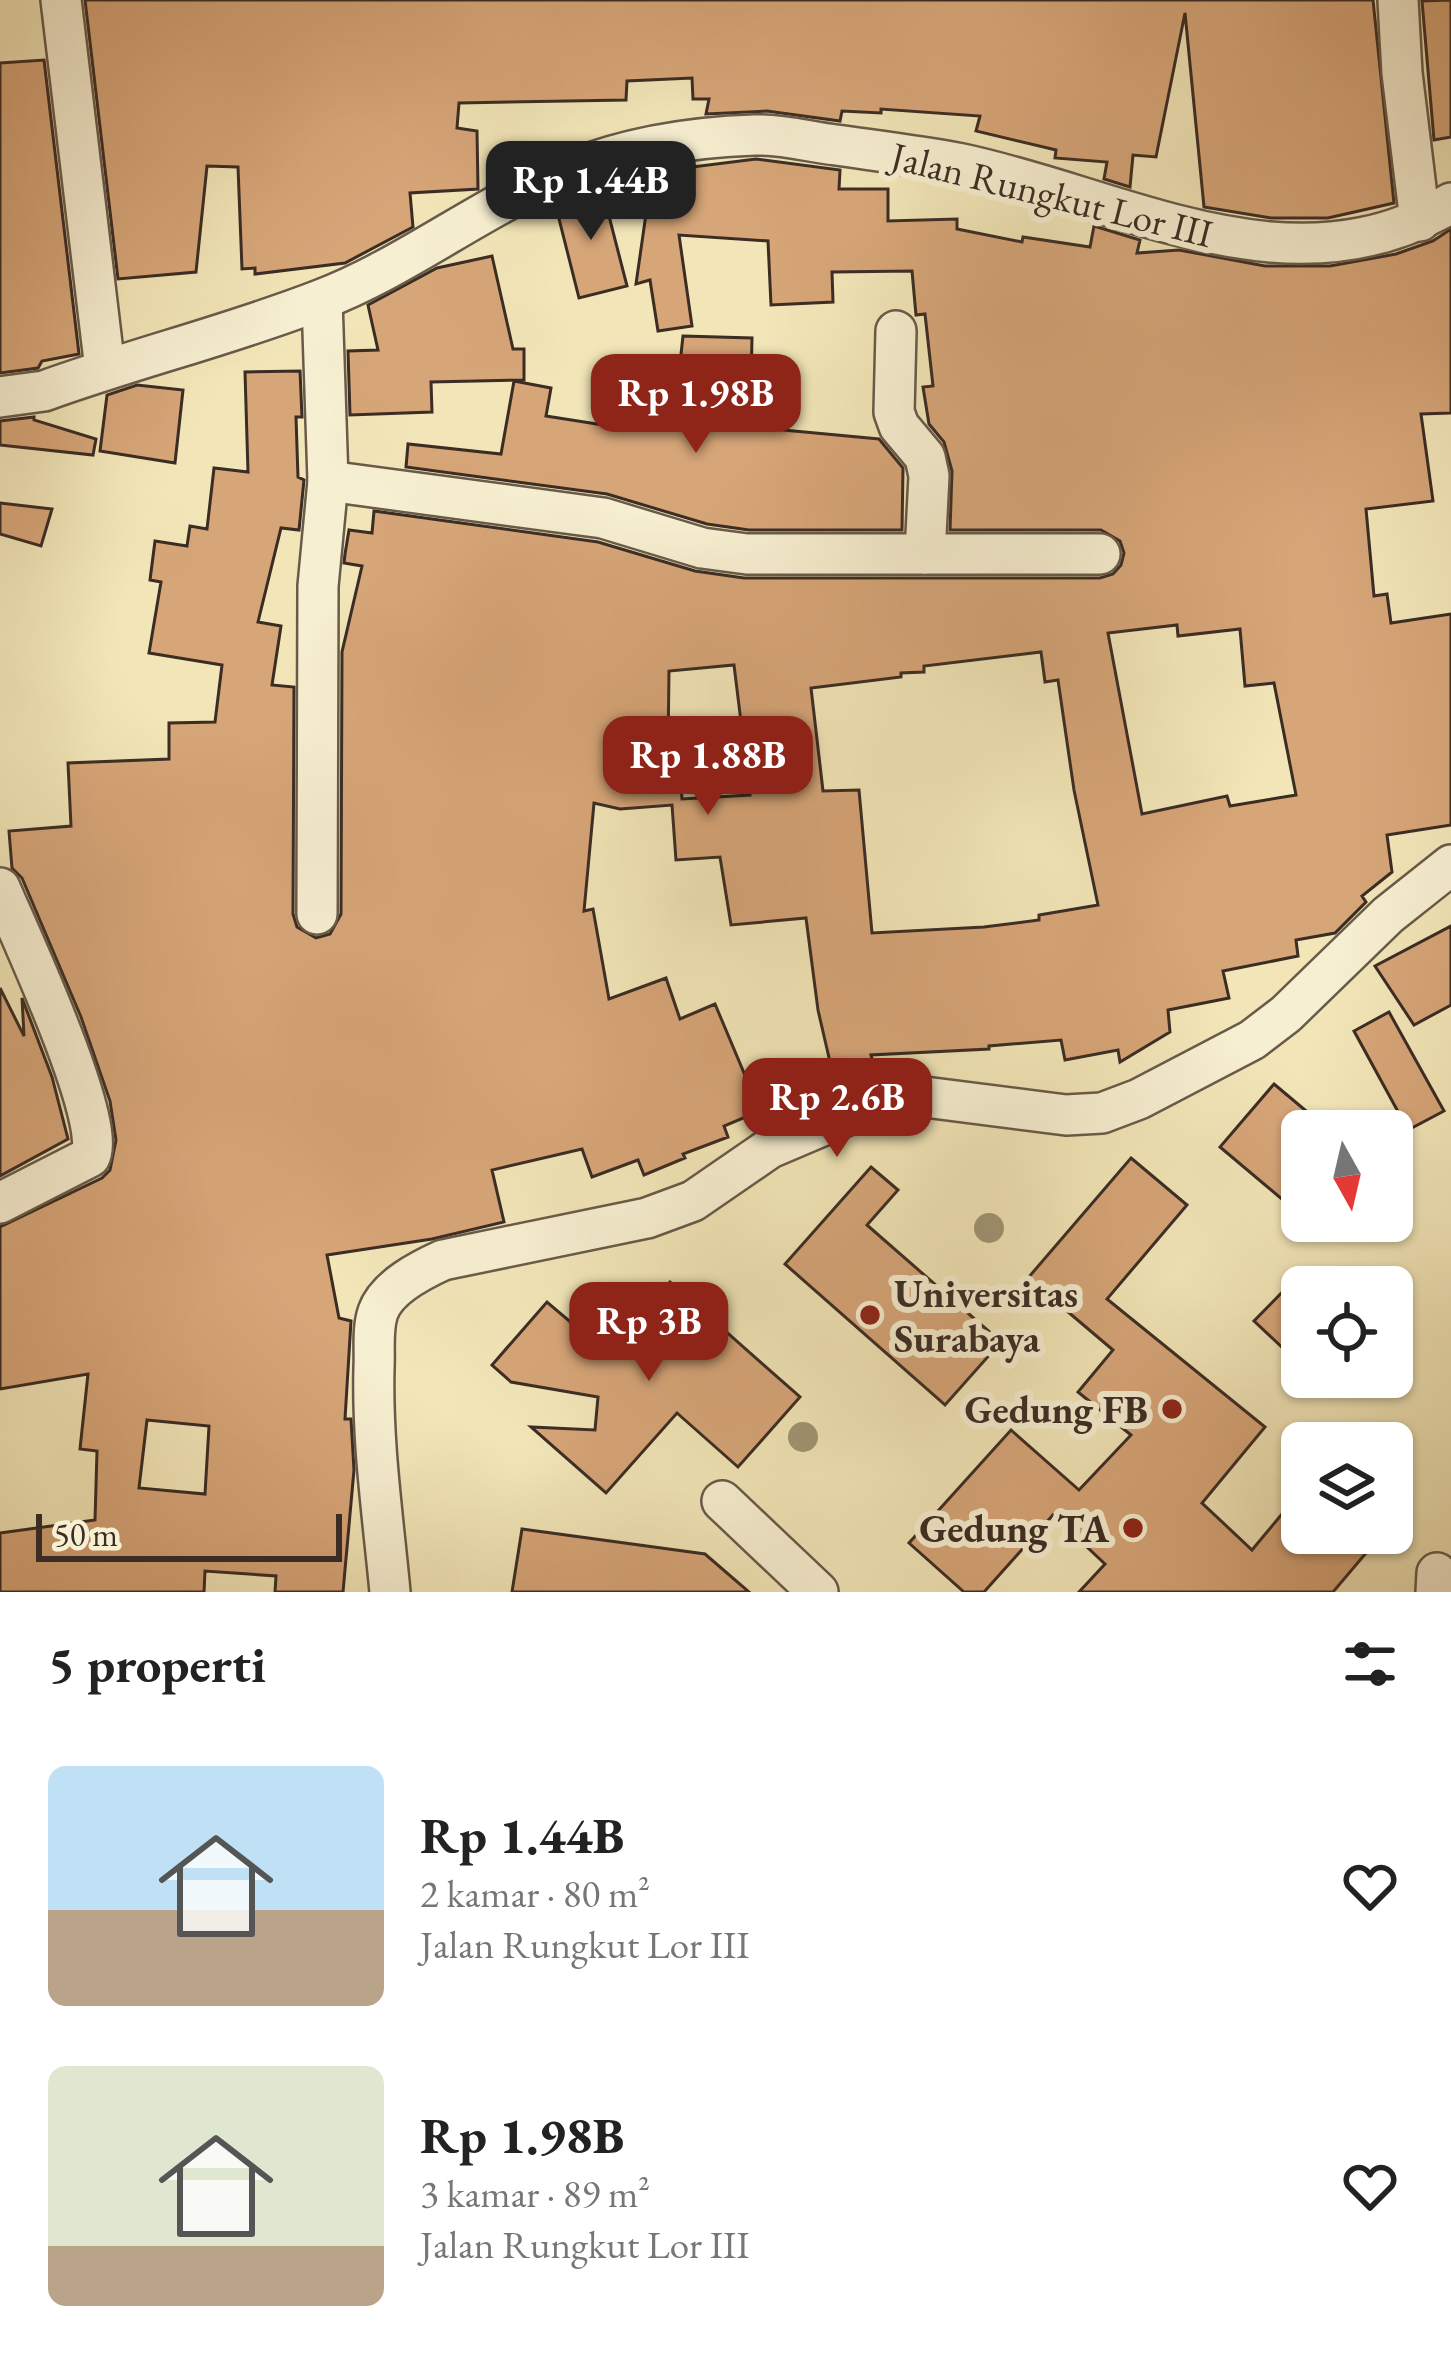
<!DOCTYPE html>
<html lang="id">
<head>
<meta charset="utf-8">
<style>
	:root { --surface:#fff; --page:#f2f2f2; --text:#222; --muted:#767676; --accent:#8f2418 }
	body { margin:0; font-family:"EB Garamond",serif; background:var(--page); color:var(--text); height:100vh; display:flex; flex-direction:column; font-size:45px; white-space:nowrap }
	* { box-sizing:border-box; margin:0 }
	p { font-size:39px; color:var(--muted) }
	.icon { flex:none; width:66px; height:66px; fill:none; stroke:currentColor; stroke-width:2; stroke-linecap:round; stroke-linejoin:round }
	.map { position:relative; height:1592px; overflow:hidden }
	.details { display:flex; flex-direction:column; background:var(--surface); flex:1 }
	.details>* { flex:none }
	.needle { width:78px; rotate:172deg }
	.controls { position:absolute; left:1281px; top:1110px; display:grid; gap:24px }
	.controls a { display:grid; place-items:center; width:132px; height:132px; border-radius:18px; background:var(--surface); box-shadow:0 3px 9px #0004; font-size:60px }
	.scale { position:absolute; left:36px; bottom:30px; width:306px; box-sizing:border-box; padding-left:12px; border:6px solid #3b2c24; border-top:0; font-size:33px; line-height:42px; white-space:nowrap; color:#3b2c24; -webkit-text-stroke:9px #f7efd1; paint-order:stroke }
	.price { position:absolute; translate:-50% -102px; padding:0 27px; border-radius:24px; background:var(--accent); color:#fff; font-size:39px; line-height:78px; filter:drop-shadow(0 3px 6px #0008) }
	.price::after { content:''; position:absolute; left:50%; top:72px; width:36px; height:27px; margin-left:-18px; background:inherit; clip-path:polygon(0 0,100% 0,50% 100%) }
	.price.active { background:#222; color:#fff }
	ul { padding:0; list-style:none }
	li { display:flex; align-items:center; gap:36px; height:300px; padding:0 48px }
	li span { display:grid; place-items:center; flex:none; width:336px; height:240px; border-radius:18px; color:#555 }
	li>.icon { margin-inline-start:auto }
	span .icon { width:144px; height:144px; fill:#fffc; stroke-width:1 }
	li b { font-size:51px }
	h2 { display:flex; justify-content:space-between; align-items:center; height:144px; padding:0 48px; font-size:51px }
	.map>svg:first-child { display:block }
	.building { fill:#d6a578; stroke:#3b2c24; stroke-width:3; fill-rule:evenodd }
	.lines { fill:none; stroke-linecap:round; stroke-linejoin:round }
	.minor-casing { stroke:#695a49; stroke-width:44 }
	.minor { stroke:#f7efd1; stroke-width:39 }
	.tree { fill:#a09575 }
	.poi-dot { fill:#8f2418; stroke:#f7efd1; stroke-width:4.5 }
	.labels { text-anchor:middle; stroke-width:12; stroke-linejoin:round; paint-order:stroke }
	.street-label { font-size:39px; fill:#3b2c24; stroke:#f7efd1 }
	.poi-label { font-size:39px; font-weight:bold; fill:#3b2c24; stroke:#f7efd1; text-anchor:end }
</style>
</head>
<body>
<div class="map">
<svg width="1451" height="1592" viewBox="0 0 1451 1592">
	<rect width="100%" height="100%" fill="#f2e6b8"/>
	<filter id="stains"><feTurbulence type="fractalNoise" baseFrequency=".00167" numOctaves="4"/><feColorMatrix values="0 0 0 0 .2 0 0 0 0 .09 0 0 0 0 .02 0 0 0 .5 -.17"/></filter>
	<radialGradient id="worn" r=".72"><stop offset=".6" stop-color="#630" stop-opacity="0"/><stop offset="1" stop-color="#630" stop-opacity=".3"/></radialGradient>
	<g class="building">
		<polygon points="85,0 1373,0 1394,203 1328,218 1271,218 1204,207 1185,13 1156,157 1133,155 1130,187 1104,179 1107,162 1055,158 1056,150 976,131 980,116 881,109 881,113 842,111 840,121 767,111 706,114 709,99 693,99 692,78 627,81 626,100 459,103 457,128 477,131 478,189 410,193 413,227 345,263 255,274 255,268 242,269 238,167 207,166 196,272 118,279"/>
		<polygon points="1451,0 1451,137 1434,140 1422,1"/>
		<polygon points="44,60 79,354 42,361 38,368 0,373 0,63"/>
		<path d="M756,159L840,170L839,189H888V221L957,219V229L1022,242L1023,237L1090,247L1094,226L1140,240L1137,253L1179,250L1265,266H1330L1396,254L1433,241L1451,229V413L1421,414L1433,501L1366,509L1374,596L1387,594L1391,623L1451,614V825L1387,835L1392,872L1362,896L1366,902L1335,933L1296,940L1298,956L1223,971L1229,998L1168,1010L1170,1032L1120,1062L1118,1050L1065,1060L1061,1040L989,1046V1049L871,1055L874,1066L833,1075L818,1010L806,918L731,925L720,857L676,860L672,805L620,809L594,803L584,911L593,909L609,999L666,978L680,1019L715,1004L760,1111L724,1126L728,1137L683,1154L685,1158L644,1175L638,1160L592,1177L582,1149L492,1170L504,1222L432,1239L327,1255L339,1318L351,1321L345,1419H351L354,1470L343,1592H275L276,1576L205,1571L204,1592H0V1533L95,1520L97,1451L80,1449L88,1374L0,1389V1227L102,1178L110,1170L116,1140L110,1101L81,1017L22,878L12,868L9,831L71,826L68,763L169,759V723L215,722L222,665L149,653L161,582L150,580L155,541L187,546L190,526L207,529L214,468L248,472L245,372L300,371L302,417H296L298,477L304,480L299,530L281,528L258,622L281,626L272,685L294,687L293,914L297,927L316,938L330,934L341,914L342,652L362,566L344,563L345,554L349,530L372,533L374,511L598,542L695,571L744,578H1100L1113,574L1121,565L1124,553L1120,541L1101,530H950L952,471L944,442L929,424L923,387L933,386L925,314L916,315L912,271L832,272L833,302L771,305L768,241L679,235L692,326L658,331L650,280L636,284L652,172ZM1177,625L1178,636L1240,629L1245,686L1274,683L1296,795L1230,806L1227,796L1142,814L1108,633ZM1041,652L1045,682L1058,680L1074,790L1098,905L1039,915V920L984,927L872,933L859,790L823,791L811,688L901,677V673L924,672V666ZM734,665L750,795L682,799L678,750H668L669,671ZM147,1420L209,1426L205,1494L139,1488Z"/>
		<polygon points="601,185 627,286 579,298 555,203"/>
		<polygon points="492,256 513,349 524,349 524,380 431,382 432,412 350,415 348,351 378,350 368,305 437,268"/>
		<polygon points="683,336 752,338 750,427 879,439 903,468 902,530 749,530 707,524 607,494 406,467 408,444 501,454 514,381 551,388 546,416 616,427 617,419 673,427"/>
		<polygon points="137,385 183,390 175,463 100,451 107,395"/>
		<polygon points="34,417 34,420 96,439 93,455 0,445 0,421"/>
		<polygon points="0,503 52,509 41,546 0,534"/>
		<polygon points="1451,926 1451,1005 1414,1025 1375,966"/>
		<polygon points="0,988 24,1036 22,998 52,1077 68,1139 0,1176"/>
		<polygon points="1389,1012 1444,1111 1408,1130 1354,1031"/>
		<polygon points="1274,1084 1330,1131 1302,1131 1302,1216 1220,1147"/>
		<polygon points="1131,1158 1187,1205 1107,1299 1265,1427 1202,1503 1252,1550 1302,1490 1302,1533 1383,1533 1333,1592 1079,1592 1105,1564 1053,1515 984,1592 964,1592 909,1543 1011,1430 1079,1490 1131,1435 1078,1392 1113,1350 1028,1278"/>
		<polygon points="871,1167 898,1190 867,1225 1001,1342 945,1405 785,1264"/>
		<polygon points="1302,1272 1302,1366 1254,1321"/>
		<polygon points="670,1282 800,1397 738,1467 677,1413 606,1493 531,1427 595,1430 598,1397 511,1382 492,1365 547,1302 607,1353"/>
		<polygon points="522,1529 705,1554 749,1592 512,1592"/>
	</g>
	<g class="lines">
		<g class="minor-casing">
			<g id="minor">
				<polyline points="61,0 105,369"/>
				<polyline points="1398,0 1402,73 1420,221"/>
				<polyline points="896,331 894,412 899,426 925,457 929,476 925,554"/>
				<path d="M0,397L44,391C135,358 230,335 320,300C407,267 484,204 569,171C628,147 692,137 755,135C782,134 810,142 836,145C878,151 920,156 962,164C1123,198 1292,299 1451,203"/>
				<polyline points="328,481 603,518 702,548 747,554 1100,554"/>
				<path d="M0,888C18,930 109,1125 90,1157L0,1203"/>
				<polyline points="317,914 318,586 328,481 322,300"/>
				<polyline points="722,1501 818,1592"/>
				<path d="M390,1592C383,1517 372,1443 374,1368C375,1350 372,1329 378,1312C387,1287 421,1270 443,1260L647,1218L693,1201L770,1148L885,1099L917,1096L1066,1115L1102,1113L1139,1099L1252,1040L1286,1014L1388,915L1451,865"/>
				<polyline points="1436,1592 1437,1573"/>
			</g>
		</g>
		<use href="#minor" class="minor"/>
	</g>
	<g class="tree">
		<circle cx="989" cy="1228" r="15"/>
		<circle cx="803" cy="1437" r="15"/>
	</g>
	<g class="poi-dot">
		<circle cx="870" cy="1315" r="12"/>
		<circle cx="1172" cy="1409" r="12"/>
		<circle cx="1133" cy="1528" r="12"/>
	</g>
	<g class="labels">
		<g class="street-label">
			<text transform="translate(1052 194) rotate(14)" y="14">Jalan Rungkut Lor III</text>
		</g>
		<g class="poi-label">
			<text x="894" y="1307" text-anchor="start">Universitas<tspan x="894" dy="45">Surabaya</tspan></text>
			<text x="1148" y="1423">Gedung FB</text>
			<text x="1109" y="1542">Gedung TA</text>
		</g>
	</g>
	<rect width="100%" height="100%" filter="url(#stains)"/>
	<rect width="100%" height="100%" fill="url(#worn)"/>
</svg>
<div class="controls">
<a><svg class="needle" viewBox="-14 -14 28 28"><path d="M0-13l5 13h-10z" fill="#e53935"/><path d="M0 13l5-13h-10z" fill="#767676"/></svg></a>
<a><svg class="icon" aria-label="locate" viewBox="0 0 24 24"><circle cx="12" cy="12" r="6"/><path d="M12 2v4M12 18v4M2 12h4M18 12h4"/></svg></a>
<a><svg class="icon" aria-label="layers" viewBox="0 0 24 24"><path d="M12 4l9 5-9 5-9-5zM3 14l9 5 9-5"/></svg></a>
</div>
<div class="scale">50 m</div>
<b class="price active" style="left:591px;top:243px">Rp 1.44B</b>
<b class="price" style="left:696px;top:456px">Rp 1.98B</b>
<b class="price" style="left:708px;top:818px">Rp 1.88B</b>
<b class="price" style="left:837px;top:1160px">Rp 2.6B</b>
<b class="price" style="left:649px;top:1384px">Rp 3B</b>
</div>
<section class="details">
<h2>5 properti<svg class="icon" aria-label="filters" viewBox="0 0 24 24"><path d="M4 7h16M4 17h16"/><circle cx="9" cy="7" r="2"/><circle cx="15" cy="17" r="2"/></svg></h2>
<ul>
<li><span style="background:linear-gradient(#bfe0f5 60%,#b9a48a 0)"><svg class="icon" aria-label="home" viewBox="0 0 24 24"><path d="M3 11l9-7 9 7M6 9v11h12V9"/></svg></span><div><b>Rp 1.44B</b><p>2 kamar · 80 m²</p><p>Jalan Rungkut Lor III</p></div><svg class="icon" aria-label="heart" viewBox="0 0 24 24"><path d="M12 20l-8-8c-3-5 5-10 8-4 3-6 11-1 8 4z"/></svg></li>
<li><span style="background:linear-gradient(#dfe7d0 75%,#b9a48a 0)"><svg class="icon" aria-label="home" viewBox="0 0 24 24"><path d="M3 11l9-7 9 7M6 9v11h12V9"/></svg></span><div><b>Rp 1.98B</b><p>3 kamar · 89 m²</p><p>Jalan Rungkut Lor III</p></div><svg class="icon" aria-label="heart" viewBox="0 0 24 24"><path d="M12 20l-8-8c-3-5 5-10 8-4 3-6 11-1 8 4z"/></svg></li>
</ul>
</section>
</body>
</html>
